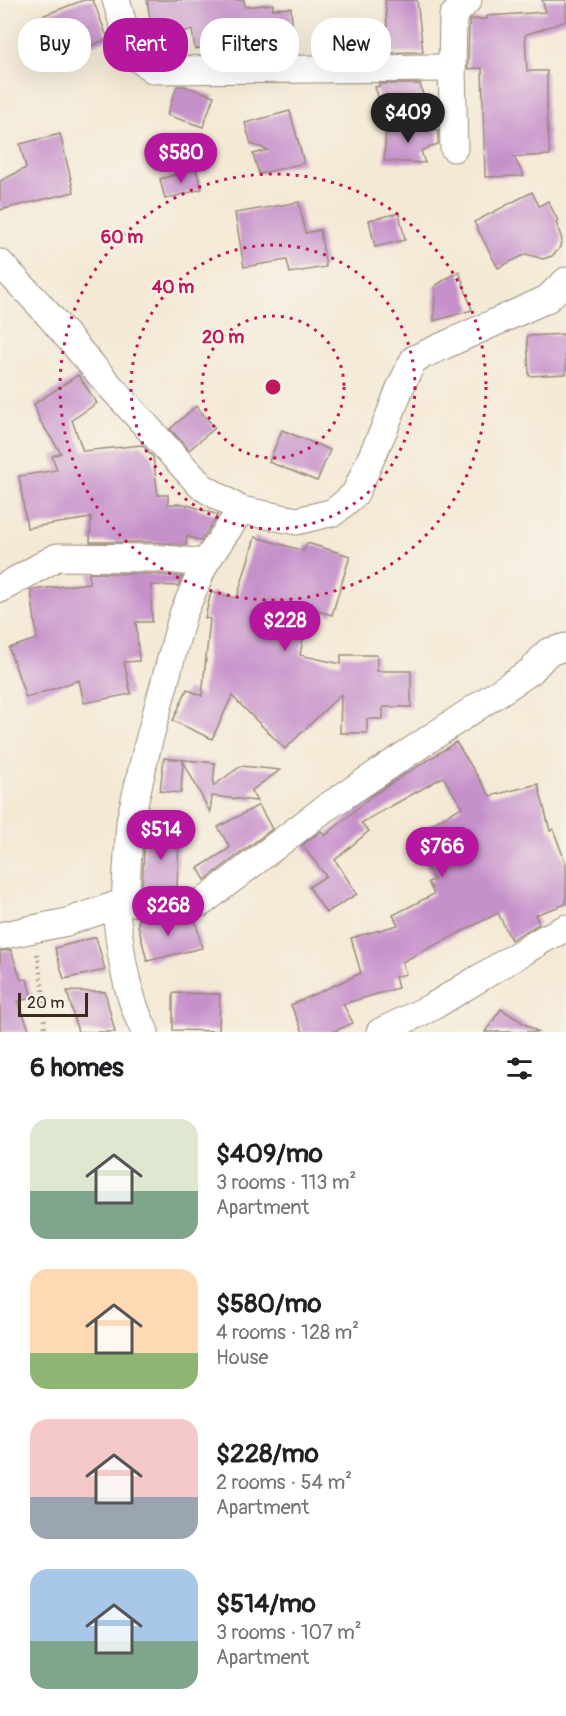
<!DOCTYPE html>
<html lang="en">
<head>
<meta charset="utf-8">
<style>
	:root { --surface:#fff; --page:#f6f6f6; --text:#202124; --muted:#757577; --accent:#b5179e }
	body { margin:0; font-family:Pangolin,sans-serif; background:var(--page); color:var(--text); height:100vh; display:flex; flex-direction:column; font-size:22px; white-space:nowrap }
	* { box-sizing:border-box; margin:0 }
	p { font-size:20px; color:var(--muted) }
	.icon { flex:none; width:33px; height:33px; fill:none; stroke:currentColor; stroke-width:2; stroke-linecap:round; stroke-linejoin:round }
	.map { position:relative; height:1032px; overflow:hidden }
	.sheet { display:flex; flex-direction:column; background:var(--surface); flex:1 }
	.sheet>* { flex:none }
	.guide { position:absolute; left:18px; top:18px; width:531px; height:54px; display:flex; gap:12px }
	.scale { position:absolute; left:18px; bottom:15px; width:70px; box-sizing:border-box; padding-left:6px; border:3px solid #3b2a1e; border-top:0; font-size:16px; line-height:21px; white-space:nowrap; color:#3b2a1e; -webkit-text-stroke:4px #f7f3e8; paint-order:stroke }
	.price { position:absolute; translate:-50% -51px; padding:0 14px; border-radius:21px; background:var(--accent); color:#fff; font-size:20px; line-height:39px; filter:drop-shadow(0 2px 3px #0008) }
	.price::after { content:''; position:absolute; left:50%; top:36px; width:18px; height:14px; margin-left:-9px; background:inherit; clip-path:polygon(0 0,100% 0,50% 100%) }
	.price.current { background:#222; color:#fff }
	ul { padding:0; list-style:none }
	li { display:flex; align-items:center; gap:18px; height:150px; padding:0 30px }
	li span { display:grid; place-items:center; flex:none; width:168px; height:120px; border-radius:18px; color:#555 }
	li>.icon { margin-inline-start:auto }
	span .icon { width:72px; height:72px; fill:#fffc; stroke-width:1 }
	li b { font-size:26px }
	h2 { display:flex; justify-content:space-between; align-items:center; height:72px; padding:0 30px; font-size:26px }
	.pill { padding:0 21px; border-radius:24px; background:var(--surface); box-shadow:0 6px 24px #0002; font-size:21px; line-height:54px }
	.pill.current { background:var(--accent); color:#fff }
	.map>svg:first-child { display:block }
	.building { fill:#c690cb }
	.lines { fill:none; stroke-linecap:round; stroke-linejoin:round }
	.minor-casing { stroke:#988a7a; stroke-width:29 }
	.path { stroke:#988a7a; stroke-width:4; stroke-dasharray:1.5 4.5; stroke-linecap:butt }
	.minor { stroke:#fff; stroke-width:27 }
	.ring { fill:none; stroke:#c2185b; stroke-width:3; stroke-dasharray:3 6 }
	.centre { fill:#c2185b; stroke:#f7f3e8; stroke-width:3 }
	.ring-label { font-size:18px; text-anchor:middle; font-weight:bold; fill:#c2185b; stroke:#f7f3e8; stroke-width:4.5; stroke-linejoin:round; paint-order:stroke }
</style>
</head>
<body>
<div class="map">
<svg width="566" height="1032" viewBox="0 0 566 1032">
	<rect width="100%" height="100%" fill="#f7f3e8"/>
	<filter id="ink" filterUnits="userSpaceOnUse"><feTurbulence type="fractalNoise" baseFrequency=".0167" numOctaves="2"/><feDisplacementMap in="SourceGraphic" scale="12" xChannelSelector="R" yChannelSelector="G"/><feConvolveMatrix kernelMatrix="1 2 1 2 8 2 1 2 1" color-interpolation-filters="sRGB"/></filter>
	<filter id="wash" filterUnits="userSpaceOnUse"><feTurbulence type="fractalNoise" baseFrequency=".008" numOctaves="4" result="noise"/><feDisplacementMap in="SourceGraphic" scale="24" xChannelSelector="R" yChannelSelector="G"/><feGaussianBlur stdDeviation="1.35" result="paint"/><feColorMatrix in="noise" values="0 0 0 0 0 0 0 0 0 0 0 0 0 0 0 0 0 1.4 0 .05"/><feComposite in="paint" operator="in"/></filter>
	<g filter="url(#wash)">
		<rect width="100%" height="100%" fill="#f4e9d5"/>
		<g id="blocks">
			<g class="building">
				<polygon points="84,0 93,0 108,39 51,61 34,19"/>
				<polygon points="147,0 244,0 245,7 273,4 273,9 291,8 293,36 249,40 250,42 195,49 192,30 153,36"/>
				<polygon points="385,0 417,0 423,52 376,53 374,38 388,37"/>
				<polygon points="542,0 566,0 566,21 525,35 527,71 547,71 547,120 550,155 514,157 524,176 485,177 482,68 468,69 469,22 472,19 487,19 487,16 546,12"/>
				<polygon points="379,84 420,84 423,95 382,108 375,87 379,86"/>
				<polygon points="177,86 184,86 214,96 203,127 167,115"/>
				<polygon points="290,111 304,163 259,174 253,154 268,150 251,144 245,123"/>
				<polygon points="386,127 438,130 438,144 421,151 425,163 384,161"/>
				<polygon points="60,134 74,192 0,210 0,181 26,168 20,144"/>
				<polygon points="196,169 202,189 165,199 160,179"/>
				<polygon points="532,192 539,206 548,201 558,221 556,222 562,240 559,249 552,256 543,259 526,254 498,268 474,222"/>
				<polygon points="299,202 305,233 320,230 326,267 290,273 287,260 244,267 235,213"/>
				<polygon points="399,213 405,240 375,247 369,220"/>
				<polygon points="459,271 472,310 434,321 435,286"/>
				<polygon points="566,334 566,374 529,376 527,336"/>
				<polygon points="78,375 97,403 72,420 83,451 142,445 153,457 158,495 168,495 168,504 185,504 218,515 201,541 187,536 186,545 154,542 90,542 91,518 27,528 19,476 57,470 52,456 61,453 40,421 34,404"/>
				<polygon points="196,406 215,428 189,450 170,429"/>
				<polygon points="282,430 330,450 317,481 269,462"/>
				<polygon points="255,537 304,551 307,543 350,556 332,615 309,608 300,655 341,664 341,655 377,655 377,671 411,671 411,707 383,707 383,719 367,719 367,733 340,733 341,694 285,749 232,696 212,739 173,721 187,689 202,696 210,619 205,618 211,592 237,598"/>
				<polygon points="89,573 153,574 182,577 178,586 151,585 152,622 136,622 139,661 124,662 131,694 84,703 79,680 26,698 9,648 37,639 31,590 89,583"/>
				<polygon points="456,742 490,796 538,784 550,831 553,829 566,864 566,904 535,915 539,924 511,940 498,913 402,962 406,974 395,977 398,988 343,1004 353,1023 333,1032 303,1032 291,1005 361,973 351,938 398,925 393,915 434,894 428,882 434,880 409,837 462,807 443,777 361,823 369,831 335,860 357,894 326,913 309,887 326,876 302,845 321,831 325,836 373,795"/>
				<polygon points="164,758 215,763 213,786 241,766 280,770 251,791 257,801 212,796 210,812 183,761 181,793 160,791"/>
				<polygon points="259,805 272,829 205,880 198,868 230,848 218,827"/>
				<polygon points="145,835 179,837 177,887 142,886"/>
				<polygon points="139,918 195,919 202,948 147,961 138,925"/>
				<polygon points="96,937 105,970 64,979 55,948"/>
				<polygon points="11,950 21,980 27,979 32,998 18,1001 30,1032 0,1032 0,951"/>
				<polygon points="67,991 105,992 115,1032 78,1032"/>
				<polygon points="173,993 220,994 219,1031 173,1030"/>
				<polygon points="501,1009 538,1032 485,1032"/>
			</g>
		</g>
	</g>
	<g filter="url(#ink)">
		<use href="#blocks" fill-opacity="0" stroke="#988a7a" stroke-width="1.5"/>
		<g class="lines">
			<g class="minor-casing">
				<g id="minor">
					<polyline points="116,0 132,54 154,70 452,68"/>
					<polyline points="454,148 452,68 453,16 468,0"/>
					<polyline points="0,263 40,305 110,386 201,486 241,510 297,521 334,512 355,494 385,427 400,388 414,359 547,299 566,281"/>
					<polyline points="0,589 57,557 154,558 205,563"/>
					<polyline points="0,936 67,922 125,902 201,903 324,809 531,671 548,652 566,647"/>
					<path d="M145,1032C125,991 121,956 116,911L125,902L130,821L147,748L183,614L205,563L241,510"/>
					<polyline points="380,1032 432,1007 544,939 566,928"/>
				</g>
			</g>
			<polyline class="path" points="37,954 43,990 45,1032"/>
			<use href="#minor" class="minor"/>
		</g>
	</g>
	<g class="ring">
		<circle cx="273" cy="387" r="71"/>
		<circle cx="273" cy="387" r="142"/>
		<circle cx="273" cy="387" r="213"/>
	</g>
	<circle cx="273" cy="387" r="9" class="centre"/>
	<g class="ring-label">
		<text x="122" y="243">60 m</text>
		<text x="173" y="293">40 m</text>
		<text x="223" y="343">20 m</text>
	</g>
</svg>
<div class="scale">20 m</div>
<b class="price current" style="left:408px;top:144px">$409</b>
<b class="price" style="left:181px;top:184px">$580</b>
<b class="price" style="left:285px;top:652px">$228</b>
<b class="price" style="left:161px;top:861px">$514</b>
<b class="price" style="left:442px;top:878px">$766</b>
<b class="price" style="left:168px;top:937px">$268</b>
<div class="guide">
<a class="pill">Buy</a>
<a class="pill current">Rent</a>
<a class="pill">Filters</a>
<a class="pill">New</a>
</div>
</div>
<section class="sheet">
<h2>6 homes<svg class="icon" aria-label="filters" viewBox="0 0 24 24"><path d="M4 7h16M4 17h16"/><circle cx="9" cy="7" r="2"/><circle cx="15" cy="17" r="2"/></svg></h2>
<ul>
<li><span style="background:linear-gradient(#dfe7d0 60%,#7fa58c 0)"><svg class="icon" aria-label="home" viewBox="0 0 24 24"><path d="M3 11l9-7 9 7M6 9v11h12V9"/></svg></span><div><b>$409/mo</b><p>3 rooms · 113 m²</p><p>Apartment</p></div></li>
<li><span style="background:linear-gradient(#ffd9b3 70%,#8fb573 0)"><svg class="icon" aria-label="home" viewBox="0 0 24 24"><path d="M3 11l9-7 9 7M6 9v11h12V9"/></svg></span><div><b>$580/mo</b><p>4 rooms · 128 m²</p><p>House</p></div></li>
<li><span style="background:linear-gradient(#f6c9c9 65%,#9aa5b1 0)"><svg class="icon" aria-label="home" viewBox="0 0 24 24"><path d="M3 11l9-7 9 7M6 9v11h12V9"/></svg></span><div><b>$228/mo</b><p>2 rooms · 54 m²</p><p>Apartment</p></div></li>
<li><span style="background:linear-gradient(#a9c7e8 60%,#7fa58c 0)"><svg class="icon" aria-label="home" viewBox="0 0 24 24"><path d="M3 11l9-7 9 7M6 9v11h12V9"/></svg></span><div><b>$514/mo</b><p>3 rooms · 107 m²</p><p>Apartment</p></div></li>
</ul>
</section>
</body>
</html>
